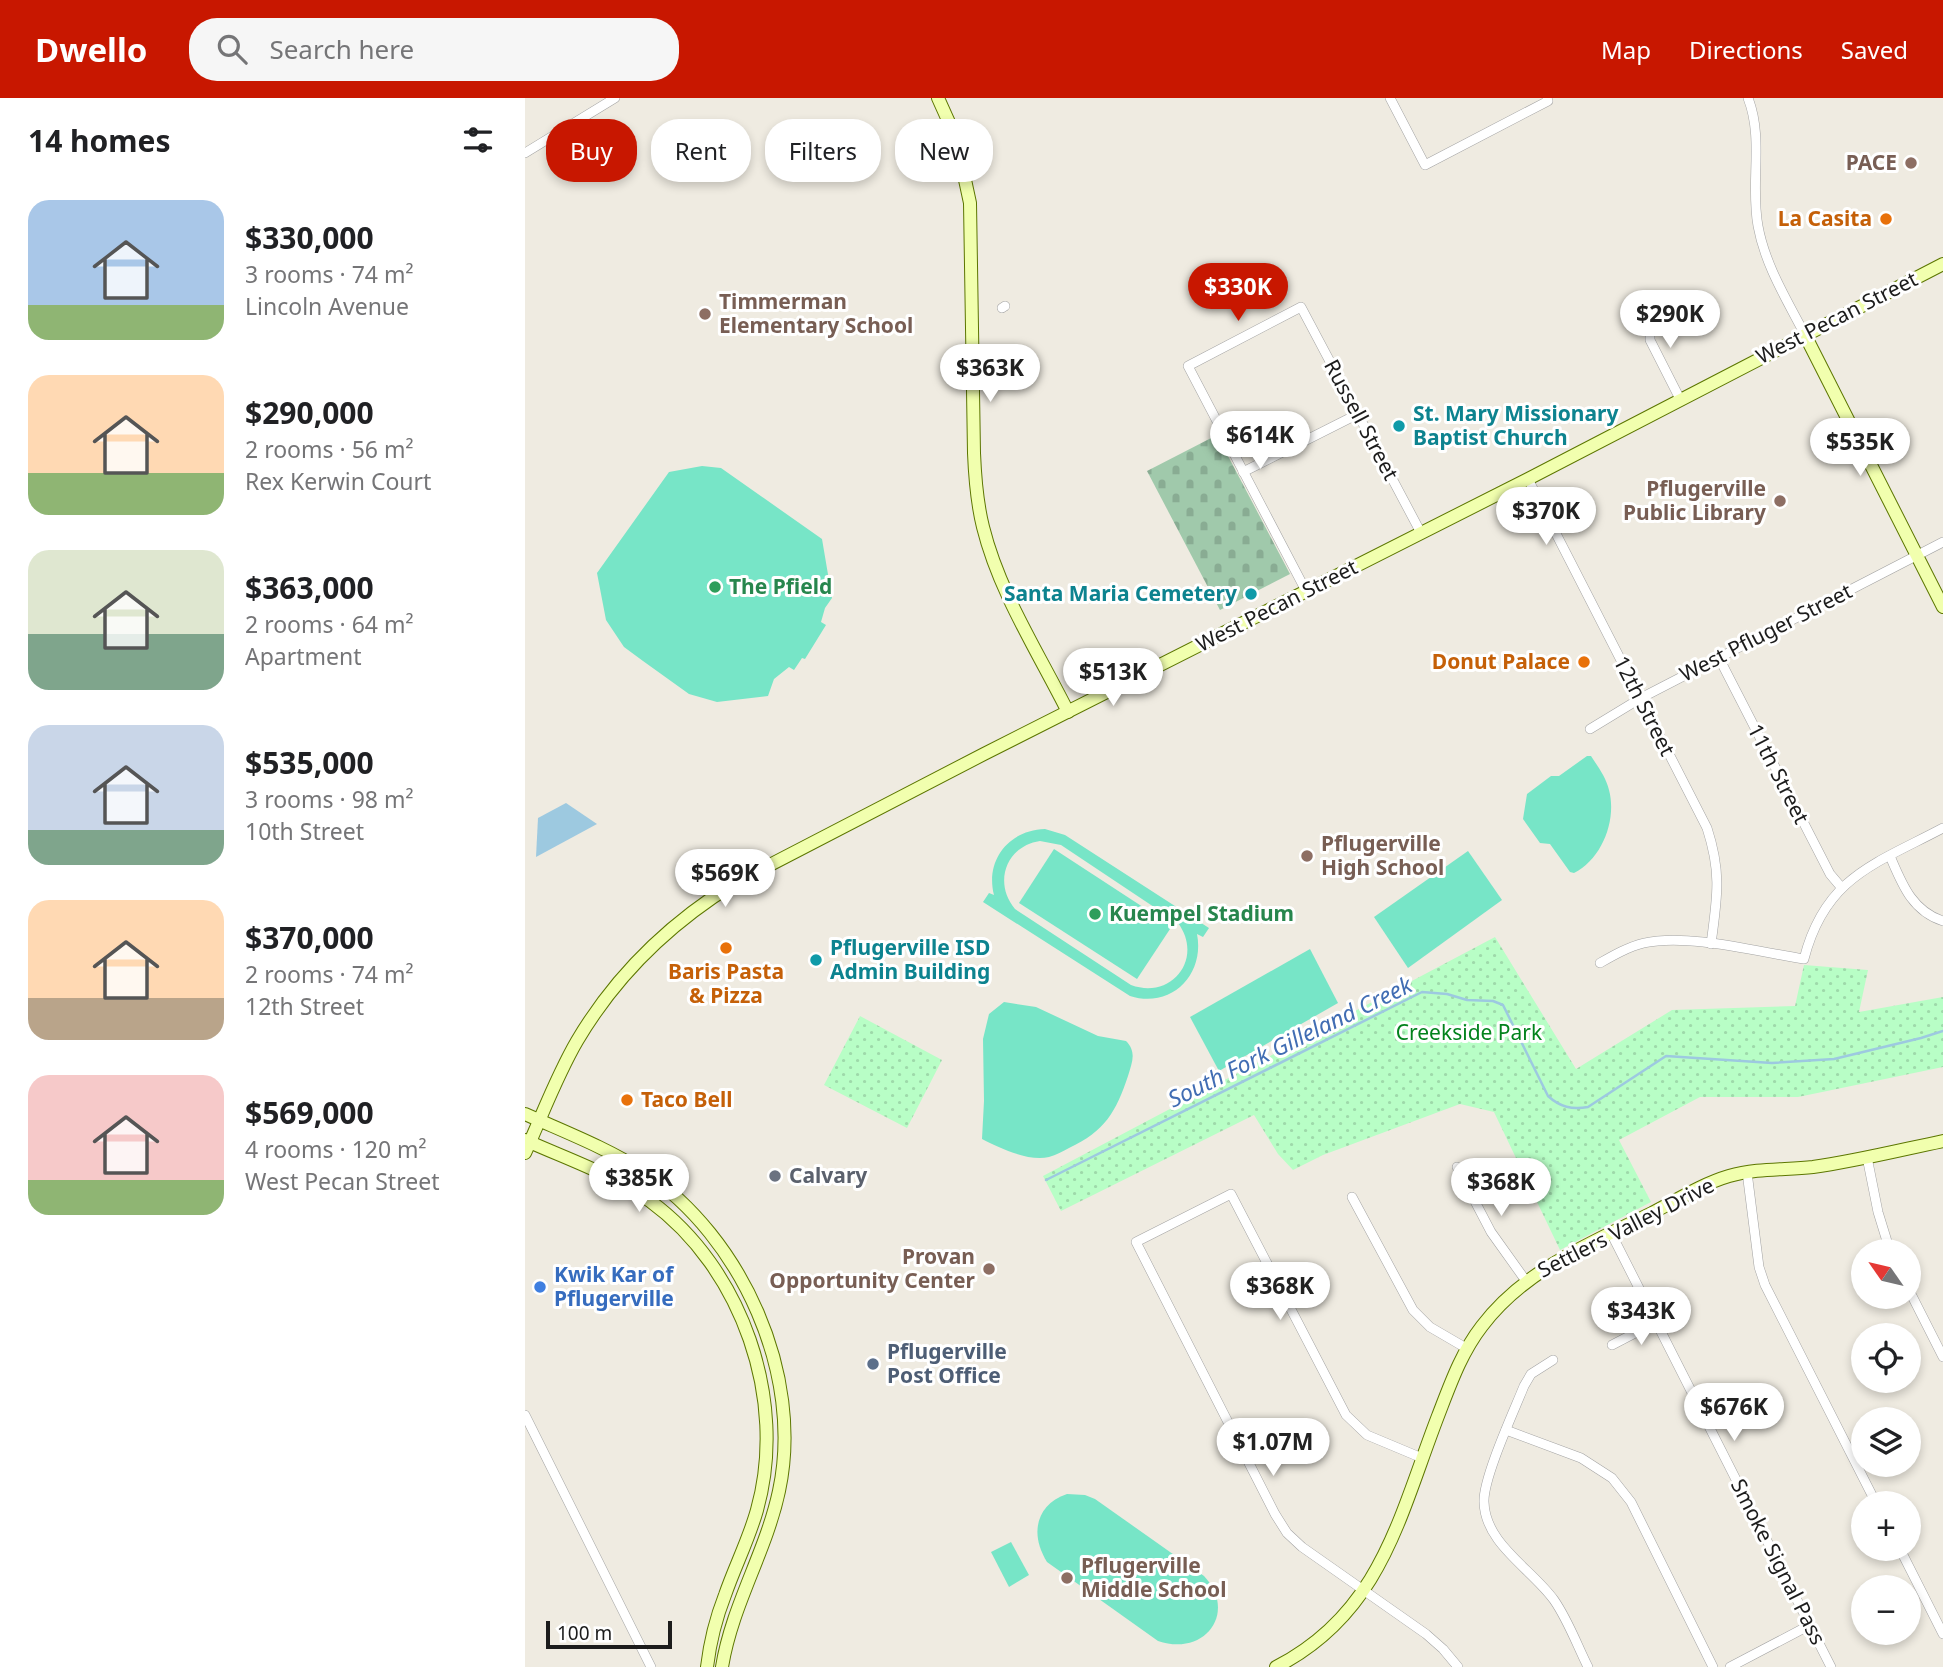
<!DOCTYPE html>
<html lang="en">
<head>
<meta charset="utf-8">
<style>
	:root { --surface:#fff; --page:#f6f6f6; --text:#202124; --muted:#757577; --accent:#c81700 }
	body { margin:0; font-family:"Noto Sans",sans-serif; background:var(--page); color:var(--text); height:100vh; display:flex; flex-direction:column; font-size:26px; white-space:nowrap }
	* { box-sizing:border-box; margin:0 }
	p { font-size:23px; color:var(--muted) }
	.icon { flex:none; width:38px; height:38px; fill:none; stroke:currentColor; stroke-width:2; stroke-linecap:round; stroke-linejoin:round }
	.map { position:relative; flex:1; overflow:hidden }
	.sheet { display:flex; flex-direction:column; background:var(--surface); width:525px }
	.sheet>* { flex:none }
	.hud { position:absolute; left:21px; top:21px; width:665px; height:63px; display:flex; gap:14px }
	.needle { width:46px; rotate:304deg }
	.tools { position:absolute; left:1326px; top:1141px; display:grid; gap:14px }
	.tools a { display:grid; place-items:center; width:70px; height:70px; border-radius:50%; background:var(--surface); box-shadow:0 4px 10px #0003; font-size:35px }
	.scale { position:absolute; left:21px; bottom:18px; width:126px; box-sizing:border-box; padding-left:7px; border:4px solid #1c1c1c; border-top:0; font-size:19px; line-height:24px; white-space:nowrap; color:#1c1c1c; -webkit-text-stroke:5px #fff; paint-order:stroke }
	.price { position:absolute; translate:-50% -60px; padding:0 16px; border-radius:24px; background:#fff; color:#222; font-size:23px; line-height:46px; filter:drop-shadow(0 2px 4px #0008) }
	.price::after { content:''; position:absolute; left:50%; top:42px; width:21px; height:16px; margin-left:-10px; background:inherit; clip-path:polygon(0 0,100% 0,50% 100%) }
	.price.current { background:var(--accent); color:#fff }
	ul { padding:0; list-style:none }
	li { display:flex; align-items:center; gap:21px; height:175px; padding:0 28px }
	li span { display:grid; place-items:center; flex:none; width:196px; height:140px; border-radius:21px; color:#555 }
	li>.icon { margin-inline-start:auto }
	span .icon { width:84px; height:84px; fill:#fffc; stroke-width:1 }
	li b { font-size:30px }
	h2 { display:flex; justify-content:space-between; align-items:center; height:84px; padding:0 28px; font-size:30px }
	.tag { padding:0 24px; border-radius:28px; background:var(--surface); box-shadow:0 4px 10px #0003; font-size:24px; line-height:63px }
	.tag.current { background:var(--accent); color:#fff }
	header { display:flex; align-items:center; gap:42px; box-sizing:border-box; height:98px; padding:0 35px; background:var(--accent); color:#fff }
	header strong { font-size:33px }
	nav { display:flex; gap:38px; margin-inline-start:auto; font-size:24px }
	.search { width:490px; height:63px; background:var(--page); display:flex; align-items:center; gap:18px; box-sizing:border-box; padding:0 24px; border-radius:28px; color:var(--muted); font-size:26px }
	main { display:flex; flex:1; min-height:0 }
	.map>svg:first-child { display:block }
	.cemetery { fill:url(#cemetery-stones) }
	.park { fill:url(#park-dots) }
	.pitch { fill:#77e5c7; fill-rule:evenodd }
	.water { fill:#9dc9e0 }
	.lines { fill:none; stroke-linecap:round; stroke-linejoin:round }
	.stream { stroke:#9dc9e0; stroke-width:2.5 }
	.street-casing { stroke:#a3a3a3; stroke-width:10 }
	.secondary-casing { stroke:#5c7600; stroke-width:14 }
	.street { stroke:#fff; stroke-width:9 }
	.secondary { stroke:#f1ffae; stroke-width:12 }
	.education-dot { fill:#8d6e63; stroke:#fff; stroke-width:2.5 }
	.food-dot { fill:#e8710a; stroke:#fff; stroke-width:2.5 }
	.culture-dot { fill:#0f9aa8; stroke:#fff; stroke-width:2.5 }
	.leisure-dot { fill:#2e9e5b; stroke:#fff; stroke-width:2.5 }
	.worship-dot { fill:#6b7280; stroke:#fff; stroke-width:2.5 }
	.shop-dot { fill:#3f7fe0; stroke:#fff; stroke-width:2.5 }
	.service-dot { fill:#5c6f8a; stroke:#fff; stroke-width:2.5 }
	.labels { text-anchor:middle; stroke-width:6; stroke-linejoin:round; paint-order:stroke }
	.education-label { font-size:21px; font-weight:bold; fill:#785e54; stroke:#fff; text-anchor:end }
	.food-label { font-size:21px; font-weight:bold; fill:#c56008; stroke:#fff; text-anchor:end }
	.street-label { font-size:21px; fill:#1c1c1c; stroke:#fff }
	.culture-label { font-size:21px; font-weight:bold; fill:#0d838f; stroke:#fff; text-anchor:start }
	.leisure-label { font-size:21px; font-weight:bold; fill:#27864d; stroke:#fff; text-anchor:start }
	.park-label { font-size:21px; fill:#02821c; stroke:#fff }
	.worship-label { font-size:21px; font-weight:bold; fill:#5b616d; stroke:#fff; text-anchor:start }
	.shop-label { font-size:21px; font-weight:bold; fill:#366cbe; stroke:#fff; text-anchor:start }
	.service-label { font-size:21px; font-weight:bold; fill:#4e5e75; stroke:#fff; text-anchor:start }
	.water-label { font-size:23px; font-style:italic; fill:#416db3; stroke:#fff }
</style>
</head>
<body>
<header>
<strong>Dwello</strong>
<div class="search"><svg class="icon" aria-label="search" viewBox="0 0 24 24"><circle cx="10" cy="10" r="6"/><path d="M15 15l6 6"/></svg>Search here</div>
<nav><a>Map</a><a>Directions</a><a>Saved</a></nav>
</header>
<main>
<section class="sheet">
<h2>14 homes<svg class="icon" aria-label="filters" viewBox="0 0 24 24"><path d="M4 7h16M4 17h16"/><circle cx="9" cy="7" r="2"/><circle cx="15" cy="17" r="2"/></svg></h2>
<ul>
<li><span style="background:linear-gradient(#a9c7e8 75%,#8fb573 0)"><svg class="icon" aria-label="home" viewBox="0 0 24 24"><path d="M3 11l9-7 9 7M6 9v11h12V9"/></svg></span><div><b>$330,000</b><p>3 rooms · 74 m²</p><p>Lincoln Avenue</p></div></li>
<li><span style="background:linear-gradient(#ffd9b3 70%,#8fb573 0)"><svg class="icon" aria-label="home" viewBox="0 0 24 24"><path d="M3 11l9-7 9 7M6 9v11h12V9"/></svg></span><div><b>$290,000</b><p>2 rooms · 56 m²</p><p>Rex Kerwin Court</p></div></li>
<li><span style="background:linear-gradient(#dfe7d0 60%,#7fa58c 0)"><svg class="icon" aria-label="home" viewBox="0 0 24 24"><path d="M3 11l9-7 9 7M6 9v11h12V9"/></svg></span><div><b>$363,000</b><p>2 rooms · 64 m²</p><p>Apartment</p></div></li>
<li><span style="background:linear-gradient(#c9d6e8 75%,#7fa58c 0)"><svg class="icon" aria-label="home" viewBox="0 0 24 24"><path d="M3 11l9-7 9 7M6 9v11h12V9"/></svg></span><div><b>$535,000</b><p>3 rooms · 98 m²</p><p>10th Street</p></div></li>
<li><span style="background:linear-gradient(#ffd9b3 70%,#b9a48a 0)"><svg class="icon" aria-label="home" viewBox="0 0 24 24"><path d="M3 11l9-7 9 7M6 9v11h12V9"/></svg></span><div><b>$370,000</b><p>2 rooms · 74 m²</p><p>12th Street</p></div></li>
<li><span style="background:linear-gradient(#f6c9c9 75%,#8fb573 0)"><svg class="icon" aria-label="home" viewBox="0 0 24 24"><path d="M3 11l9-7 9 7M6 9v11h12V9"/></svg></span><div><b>$569,000</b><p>4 rooms · 120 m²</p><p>West Pecan Street</p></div></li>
</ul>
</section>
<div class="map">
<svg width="1418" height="1569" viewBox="0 0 1418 1569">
	<defs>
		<pattern id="cemetery-stones" width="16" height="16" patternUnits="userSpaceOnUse" patternTransform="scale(1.75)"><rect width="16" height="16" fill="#a0c9ab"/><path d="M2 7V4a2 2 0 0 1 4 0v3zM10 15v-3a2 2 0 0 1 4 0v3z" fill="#89ac93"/></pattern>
		<pattern id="park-dots" width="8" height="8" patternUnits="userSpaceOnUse" patternTransform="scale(1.75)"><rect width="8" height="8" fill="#b8fec6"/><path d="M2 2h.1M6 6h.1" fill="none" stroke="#9ed9aa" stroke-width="1.8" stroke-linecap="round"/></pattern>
	</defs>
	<rect width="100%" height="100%" fill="#efebe1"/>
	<polygon class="cemetery" points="692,337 765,476 695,512 622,373"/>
	<g class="park">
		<polygon points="970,839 1051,971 1147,912 1270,908 1279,867 1343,872 1334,914 1418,899 1418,969 1273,999 1175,999 1094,1042 1126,1104 1035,1152 969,1014 935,1006 798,1057 768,1072 753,1056 729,1017 536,1113 518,1078"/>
		<polygon points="335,918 417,962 382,1030 299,987"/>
	</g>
	<g class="pitch">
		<polygon points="177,368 196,370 297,441 307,500 300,510 296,524 301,527 280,561 277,560 269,572 264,569 249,581 243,598 192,604 164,596 118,563 99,549 81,522 72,475 144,374"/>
		<path d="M1062,658H1066C1073,669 1081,679 1084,692C1092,722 1077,761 1049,775L1045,774L1025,746L1015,745L998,721L1002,696L1026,678H1034Z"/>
		<path d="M520,731L540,737L684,830L678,839L672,836C680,877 646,911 605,898L458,804L464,795L469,797C460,762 484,732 520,731ZM515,743L536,747L653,825C679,860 647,902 606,887L490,811C468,785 481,748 515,743Z"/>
		<polygon points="529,751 647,828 612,881 494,805"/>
		<polygon points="943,753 977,802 883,870 849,819"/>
		<polygon points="785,851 813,905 694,973 665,919"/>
		<path d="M479,904L511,909L573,938L601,943C612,954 607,965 603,978C591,1014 580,1033 544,1050C538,1053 531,1057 524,1059C504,1064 475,1050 457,1041L459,1003L458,941L464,916Z"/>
		<path d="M542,1396L560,1397L570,1401L679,1478C713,1514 680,1559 633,1543L522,1464C505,1437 510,1407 542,1396Z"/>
		<polygon points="486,1444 504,1477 484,1489 466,1454"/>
	</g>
	<polygon class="water" points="41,705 72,726 11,759 13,720"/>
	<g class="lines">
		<path class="stream" d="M521,1082L897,894L922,896L942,902L968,903L978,907L1023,998C1035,1009 1047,1012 1063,1009L1141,958L1247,965L1309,961L1396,940L1418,933"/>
		<g class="street-casing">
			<g id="street">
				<polyline points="865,0 900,67 1023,3 1022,0"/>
				<path d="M1223,0C1239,41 1225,86 1233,128C1240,167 1262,202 1280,237"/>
				<polyline points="0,55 90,0"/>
				<polyline points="1130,203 1125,227 1125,242 1155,301"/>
				<polyline points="477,210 480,208"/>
				<polyline points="718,374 833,316"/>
				<path d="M1003,381L1182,730C1197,776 1192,800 1186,846"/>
				<polyline points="781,493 663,268 776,209 896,435"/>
				<polyline points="1194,560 1305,776 1316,789"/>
				<polyline points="1065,631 1116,600 1418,444"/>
				<path d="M1365,758C1377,786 1387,813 1418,823"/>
				<path d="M1075,865C1089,857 1103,849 1119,845C1163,835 1233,854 1279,861C1300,779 1350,766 1418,730"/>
				<polyline points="1342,1059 1353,1114 1365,1153"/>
				<polyline points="932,1069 966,1134 1001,1183"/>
				<polyline points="1222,1074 1234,1169 1240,1187 1351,1405"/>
				<polyline points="827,1099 888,1212 905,1229 941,1250"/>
				<polyline points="1086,1135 1306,1569"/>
				<polyline points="1384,1192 1418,1259"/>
				<polyline points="1087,1247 1131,1224"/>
				<path d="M1028,1262L1006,1276L999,1288C989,1313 958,1380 959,1404C960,1446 1007,1471 1029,1502C1043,1522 1052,1547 1063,1569"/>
				<polyline points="0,1317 126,1569"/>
				<polyline points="981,1332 1056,1360 1087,1380 1106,1404 1188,1569"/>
				<polyline points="897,1360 842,1337 821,1317 706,1096 611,1144 750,1416 762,1435 777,1449 901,1536 918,1551 933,1569"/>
				<polyline points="1375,1451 1418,1536"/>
				<polyline points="1205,1569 1285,1527"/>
			</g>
		</g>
		<g class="secondary-casing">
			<g id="secondary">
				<path d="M413,0L431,40L445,105L449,355C450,380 452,405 458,429C474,494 513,554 543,614"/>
				<polyline points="1280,237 1418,509"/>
				<path d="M0,1016C40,1034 82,1050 119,1074C217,1139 279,1277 254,1393C241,1454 207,1507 197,1569"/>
				<path d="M0,1042C42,1061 87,1076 125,1103C217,1170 263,1302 232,1412C224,1441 210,1468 200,1497C191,1520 185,1544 182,1569"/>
				<path d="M0,1055C17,1018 31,979 52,943C91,877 145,825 210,785L459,656L1003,381L1418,166"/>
				<path d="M751,1569C856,1515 874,1419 913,1318C925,1287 936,1255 957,1228C999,1172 1066,1145 1127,1115C1152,1102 1177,1086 1204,1078C1232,1070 1260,1072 1288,1069C1331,1063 1375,1052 1418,1043"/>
			</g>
		</g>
		<use href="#street" class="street"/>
		<use href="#secondary" class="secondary"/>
	</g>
	<g class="education-dot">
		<circle cx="1386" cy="65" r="7"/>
		<circle cx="180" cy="216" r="7"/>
		<circle cx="1255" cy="403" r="7"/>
		<circle cx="782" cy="758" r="7"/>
		<circle cx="464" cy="1171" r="7"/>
		<circle cx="542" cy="1480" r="7"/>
	</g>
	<g class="food-dot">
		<circle cx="1361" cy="121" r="7"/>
		<circle cx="1059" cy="564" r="7"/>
		<circle cx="201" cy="850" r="7"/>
		<circle cx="102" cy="1002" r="7"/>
	</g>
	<g class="culture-dot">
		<circle cx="874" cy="328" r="7"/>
		<circle cx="726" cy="496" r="7"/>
		<circle cx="291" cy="862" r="7"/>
	</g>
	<g class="leisure-dot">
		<circle cx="190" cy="489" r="7"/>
		<circle cx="570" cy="816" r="7"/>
	</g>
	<circle class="worship-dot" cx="250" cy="1078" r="7"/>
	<circle class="shop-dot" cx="15" cy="1189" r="7"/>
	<circle class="service-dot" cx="348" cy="1266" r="7"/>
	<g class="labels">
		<g class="education-label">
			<text x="1372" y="72">PACE</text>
			<text x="194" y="211" text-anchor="start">Timmerman<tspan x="194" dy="24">Elementary School</tspan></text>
			<text x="1241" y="398">Pflugerville<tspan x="1241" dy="24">Public Library</tspan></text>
			<text x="796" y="753" text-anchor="start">Pflugerville<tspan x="796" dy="24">High School</tspan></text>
			<text x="450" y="1166">Provan<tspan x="450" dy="24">Opportunity Center</tspan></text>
			<text x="556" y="1475" text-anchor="start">Pflugerville<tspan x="556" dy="24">Middle School</tspan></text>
		</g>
		<g class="food-label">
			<text x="1347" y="128">La Casita</text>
			<text x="1045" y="571">Donut Palace</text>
			<text x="201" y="881" text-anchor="middle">Baris Pasta<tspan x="201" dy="24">&amp; Pizza</tspan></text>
			<text x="116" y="1009" text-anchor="start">Taco Bell</text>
		</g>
		<g class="street-label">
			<text transform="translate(1312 220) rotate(-27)" y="7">West Pecan Street</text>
			<text transform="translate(836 322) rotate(62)" y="7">Russell Street</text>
			<text transform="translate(752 508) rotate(-27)" y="7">West Pecan Street</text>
			<text transform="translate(1241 535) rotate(-27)" y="7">West Pfluger Street</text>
			<text transform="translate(1119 608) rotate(63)" y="7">12th Street</text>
			<text transform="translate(1253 676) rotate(63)" y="7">11th Street</text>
			<text transform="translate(1101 1130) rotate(-27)" y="7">Settlers Valley Drive</text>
			<text transform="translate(1253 1464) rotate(63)" y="7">Smoke Signal Pass</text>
		</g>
		<g class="culture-label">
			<text x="888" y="323">St. Mary Missionary<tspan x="888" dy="24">Baptist Church</tspan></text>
			<text x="712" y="503" text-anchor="end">Santa Maria Cemetery</text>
			<text x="305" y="857">Pflugerville ISD<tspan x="305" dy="24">Admin Building</tspan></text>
		</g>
		<g class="leisure-label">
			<text x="204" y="496">The Pfield</text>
			<text x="584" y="823">Kuempel Stadium</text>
		</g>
		<g class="park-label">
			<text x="944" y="942">Creekside Park</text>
		</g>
		<g class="worship-label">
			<text x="264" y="1085">Calvary</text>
		</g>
		<g class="shop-label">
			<text x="29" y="1184">Kwik Kar of<tspan x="29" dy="24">Pflugerville</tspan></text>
		</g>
		<g class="service-label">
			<text x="362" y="1261">Pflugerville<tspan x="362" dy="24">Post Office</tspan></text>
		</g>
		<g class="water-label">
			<text transform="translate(765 944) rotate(-26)" y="8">South Fork Gilleland Creek</text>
		</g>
	</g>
</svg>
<div class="tools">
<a><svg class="needle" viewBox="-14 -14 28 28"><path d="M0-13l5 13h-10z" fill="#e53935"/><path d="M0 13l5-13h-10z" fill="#757577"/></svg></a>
<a><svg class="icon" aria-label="locate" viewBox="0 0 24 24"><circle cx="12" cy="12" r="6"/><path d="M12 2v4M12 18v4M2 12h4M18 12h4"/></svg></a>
<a><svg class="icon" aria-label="layers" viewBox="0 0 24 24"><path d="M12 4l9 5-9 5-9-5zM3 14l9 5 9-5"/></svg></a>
<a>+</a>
<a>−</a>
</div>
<div class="scale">100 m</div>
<b class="price current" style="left:713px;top:225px">$330K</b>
<b class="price" style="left:1145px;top:252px">$290K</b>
<b class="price" style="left:465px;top:306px">$363K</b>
<b class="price" style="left:735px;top:373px">$614K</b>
<b class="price" style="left:1335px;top:380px">$535K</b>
<b class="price" style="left:1021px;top:449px">$370K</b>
<b class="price" style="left:588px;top:610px">$513K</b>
<b class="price" style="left:200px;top:811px">$569K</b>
<b class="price" style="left:114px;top:1116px">$385K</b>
<b class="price" style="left:976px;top:1120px">$368K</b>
<b class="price" style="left:755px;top:1224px">$368K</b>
<b class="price" style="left:1116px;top:1249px">$343K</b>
<b class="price" style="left:1209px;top:1345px">$676K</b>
<b class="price" style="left:748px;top:1380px">$1.07M</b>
<div class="hud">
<a class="tag current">Buy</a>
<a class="tag">Rent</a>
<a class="tag">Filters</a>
<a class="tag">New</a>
</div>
</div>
</main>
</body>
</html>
